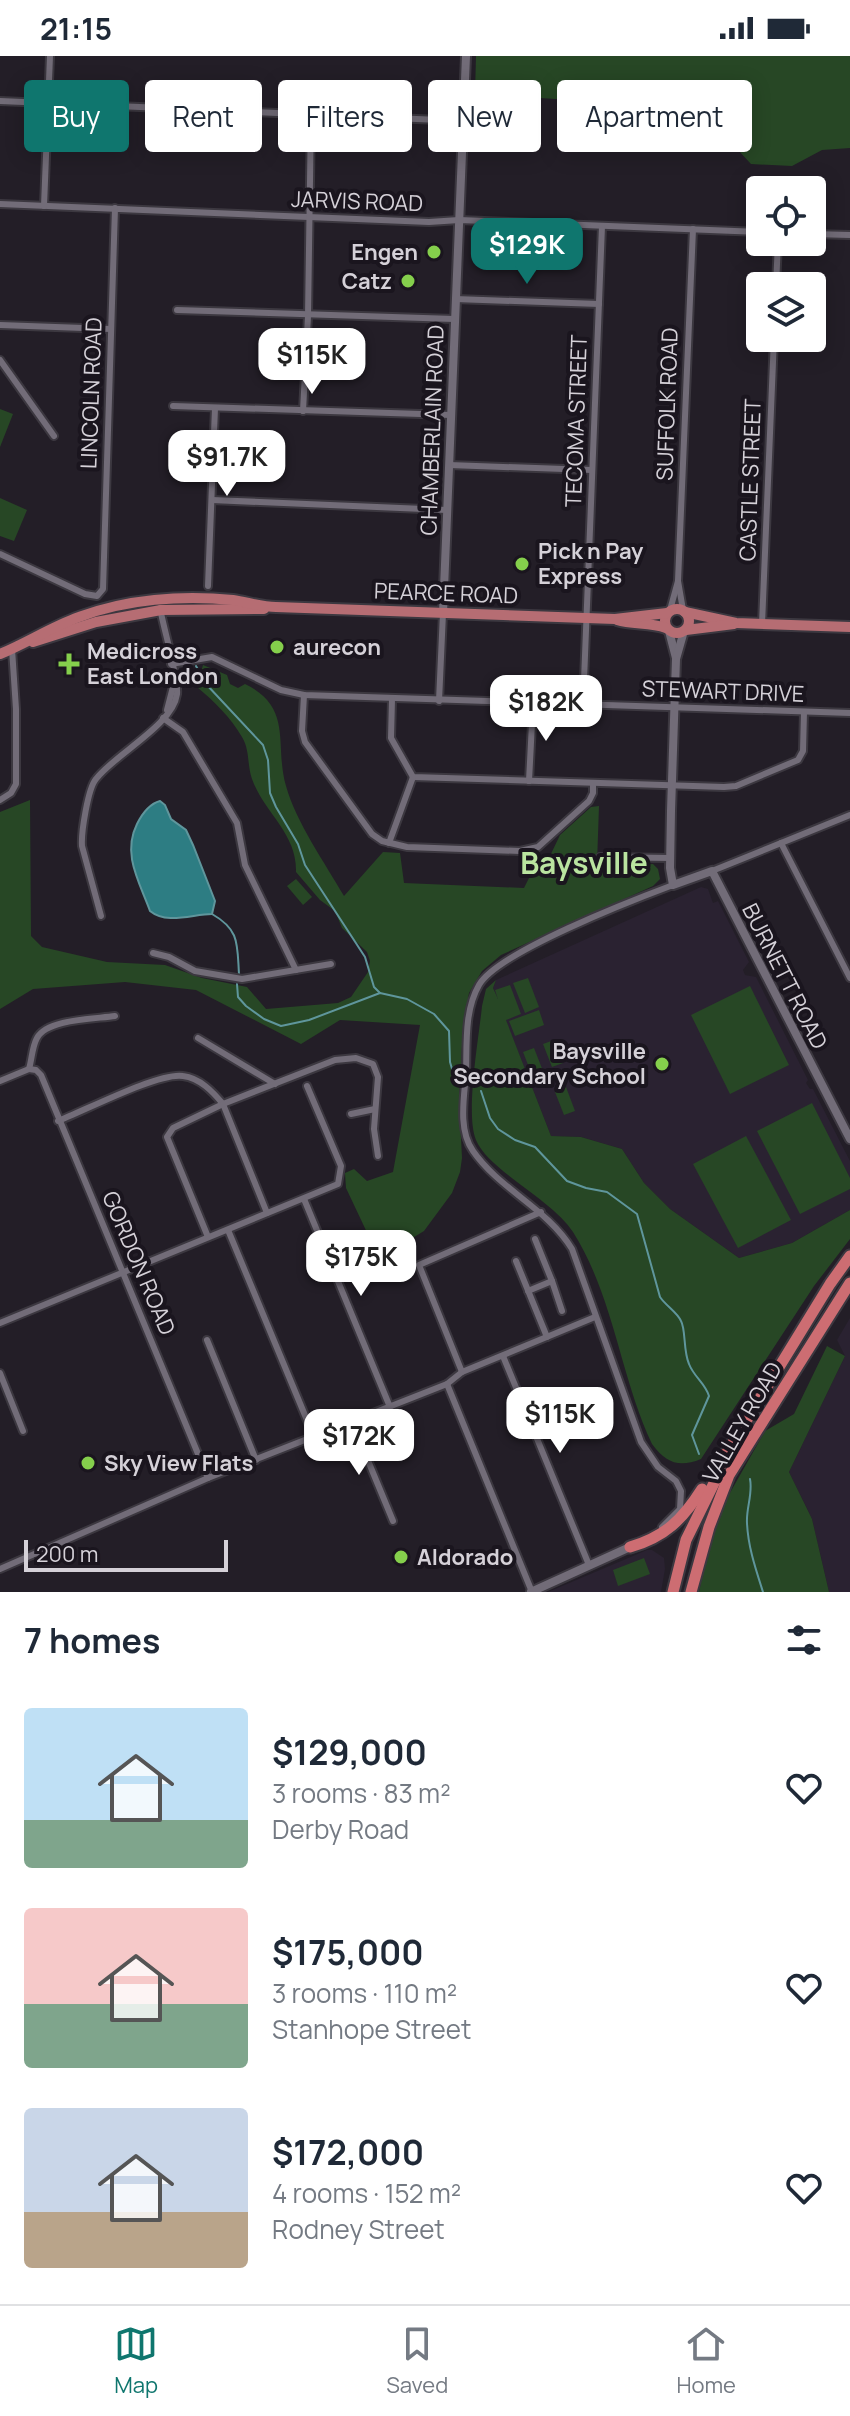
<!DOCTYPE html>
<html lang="en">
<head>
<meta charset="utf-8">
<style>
	:root { --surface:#fff; --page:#f6f6f7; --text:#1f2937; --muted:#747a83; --line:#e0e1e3; --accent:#0f766e }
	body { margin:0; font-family:Manrope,sans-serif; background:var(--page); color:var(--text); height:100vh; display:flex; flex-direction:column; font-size:30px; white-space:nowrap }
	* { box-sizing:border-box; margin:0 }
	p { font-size:26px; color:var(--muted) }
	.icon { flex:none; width:44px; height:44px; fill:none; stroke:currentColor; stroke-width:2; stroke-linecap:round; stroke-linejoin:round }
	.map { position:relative; height:1536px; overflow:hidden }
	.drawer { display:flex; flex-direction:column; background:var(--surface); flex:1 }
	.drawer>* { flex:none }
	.banner { position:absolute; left:24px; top:24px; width:802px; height:72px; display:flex; gap:16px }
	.fabs { position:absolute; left:746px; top:120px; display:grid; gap:16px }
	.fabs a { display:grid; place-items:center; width:80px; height:80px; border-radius:8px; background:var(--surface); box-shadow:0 4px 20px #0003; font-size:40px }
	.scale { position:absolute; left:24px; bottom:20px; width:204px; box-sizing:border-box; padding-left:8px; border:4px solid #d5d1d8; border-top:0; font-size:22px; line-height:28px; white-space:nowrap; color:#d5d1d8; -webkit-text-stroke:6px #1a151e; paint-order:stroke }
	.price { position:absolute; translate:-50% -68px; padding:0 18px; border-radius:16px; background:#fff; color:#222; font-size:26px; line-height:52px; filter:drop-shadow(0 2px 4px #0008) }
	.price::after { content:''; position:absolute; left:50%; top:48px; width:24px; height:18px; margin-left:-12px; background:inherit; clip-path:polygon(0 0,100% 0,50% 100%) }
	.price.selected { background:var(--accent); color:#fff }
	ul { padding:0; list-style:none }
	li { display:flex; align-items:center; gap:24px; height:200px; padding:0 24px }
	li span { display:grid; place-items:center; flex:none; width:224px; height:160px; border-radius:8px; color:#555 }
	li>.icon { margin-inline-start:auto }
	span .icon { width:96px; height:96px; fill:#fffc; stroke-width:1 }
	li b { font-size:34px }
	h2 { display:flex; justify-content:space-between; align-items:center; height:96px; padding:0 24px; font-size:34px }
	.pill { padding:0 28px; border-radius:8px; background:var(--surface); box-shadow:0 4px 20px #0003; font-size:28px; line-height:72px }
	.pill.selected { background:var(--accent); color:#fff }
	.status { display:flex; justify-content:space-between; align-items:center; height:56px; padding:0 40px; background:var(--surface); direction:ltr }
	.status svg { height:22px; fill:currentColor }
	.tabs { display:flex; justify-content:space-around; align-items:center; height:112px; border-top:2px solid var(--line); background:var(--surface); font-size:22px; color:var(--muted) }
	.tabs a { display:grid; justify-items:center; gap:4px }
	.tabs .selected { color:var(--accent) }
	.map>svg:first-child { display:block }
	.built { fill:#2a2231 }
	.green { fill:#274725 }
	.water { fill:#2d7d83; stroke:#5f969c; stroke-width:2 }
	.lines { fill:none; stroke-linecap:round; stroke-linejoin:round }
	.stream { stroke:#5f969c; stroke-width:2 }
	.minor-casing { stroke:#3c3840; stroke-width:10 }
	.tertiary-casing { stroke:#3c3840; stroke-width:12 }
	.primary-casing { stroke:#3c3840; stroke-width:14 }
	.trunk-casing { stroke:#3c3840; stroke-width:15 }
	.minor { stroke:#726c78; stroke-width:6 }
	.tertiary { stroke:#726c78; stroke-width:8 }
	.primary { stroke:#b66d73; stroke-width:10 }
	.trunk { stroke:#cd6d72; stroke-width:11 }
	.poi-dot { fill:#85cf4c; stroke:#1a151e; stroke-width:3 }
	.labels { text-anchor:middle; stroke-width:8; stroke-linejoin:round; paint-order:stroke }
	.street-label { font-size:22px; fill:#d5d1d8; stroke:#1a151e }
	.poi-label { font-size:22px; font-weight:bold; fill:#d5d1d8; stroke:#1a151e; text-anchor:start }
	.district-label { font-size:30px; font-weight:bold; fill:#bae4a0; stroke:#1a151e }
</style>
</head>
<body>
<div class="status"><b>21:15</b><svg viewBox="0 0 49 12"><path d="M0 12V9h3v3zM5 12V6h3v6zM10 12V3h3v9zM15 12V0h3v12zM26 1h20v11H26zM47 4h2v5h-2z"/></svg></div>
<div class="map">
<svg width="850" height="1536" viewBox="0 0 850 1536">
	<rect width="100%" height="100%" fill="#231e27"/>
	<g class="built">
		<polygon points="701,831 708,833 713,847 718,845 749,906 743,914 745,919 756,921 808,1024 806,1027 810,1033 813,1033 850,1105 850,1154 792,1187 739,1202 670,1153 644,1127 622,1093 581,1081 551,1080 493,932 496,924"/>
		<polygon points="850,1262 850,1536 829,1536 812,1463 789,1416 845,1300 837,1284"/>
		<polygon points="647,1494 652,1494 664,1502 665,1513 661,1536 548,1536"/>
	</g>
	<g class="green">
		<polygon points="476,0 850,0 850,92 822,94 792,110 751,108 699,52 475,38"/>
		<polygon points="0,353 13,358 0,391"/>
		<polygon points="0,442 27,454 14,485 0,480"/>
		<path d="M203,609L227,619L230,628L238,632L245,628C294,652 274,689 286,730C296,766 325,807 344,840L383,796L400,797L404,827L524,832L534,812L549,802L560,779L591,751L599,750L597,808L606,811L611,820L630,809L653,808L658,813L660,823L653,830L501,899L482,915L469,937L463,971L459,1043L462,1102L460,1116L452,1137L424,1175L406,1186L371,1185L346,1132L345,1117L354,1113L367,1125L393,1116L420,969L340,964L301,988L196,934L125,926L33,933L0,953V756L30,744L31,880L42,891L107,906L165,909L202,922L247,931L266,953L338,947L351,941L368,916L370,905L367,896L342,872L335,855L320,844L296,816C297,777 264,757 252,723C247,709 250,694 242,681C230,661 215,646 197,631Z"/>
		<polygon points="296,823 312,841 303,849 287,830"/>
		<polygon points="528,922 539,951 525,957 513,927"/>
		<path d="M496,924L493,932L498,943L495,934L510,929L521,958L506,964L551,1080L581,1081L622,1093L644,1127L670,1153L739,1202L792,1187L850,1154V1183L814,1230L701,1403C679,1412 666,1407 652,1388C620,1320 614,1241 573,1176C553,1144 488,1114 476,1084C465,1058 479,981 482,950L486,933Z"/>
		<polygon points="750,930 789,1009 730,1038 691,959"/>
		<polygon points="539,954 544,969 515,980 509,965"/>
		<polygon points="554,984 563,1007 552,1011 543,988"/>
		<polygon points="534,992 543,1015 532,1019 523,996"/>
		<polygon points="566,1031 575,1055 564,1059 555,1036"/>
		<polygon points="812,1047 850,1122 850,1133 800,1158 757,1075"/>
		<polygon points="746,1080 791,1164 738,1192 693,1108"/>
		<polygon points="827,1290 845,1300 789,1416 812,1463 829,1536 699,1536 714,1465 765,1375 794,1358"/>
		<polygon points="644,1502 650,1518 618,1530 613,1514"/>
	</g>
	<path class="water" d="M160,745L165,749L171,763L186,774L193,789L215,845L212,858C193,858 167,869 150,855C139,825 122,798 137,768C142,758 149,748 160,745Z"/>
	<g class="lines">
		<g class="stream">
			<polyline points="196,610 206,628 263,689 268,704 270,737 276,751 298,788 305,809 365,901 374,931 380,937"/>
			<path d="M212,858C240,874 237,888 239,918"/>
			<polyline points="237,928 238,941 246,950 264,963 281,970 309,964 380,937 407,943 434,958 449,975 450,1006 457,1030"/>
			<path d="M481,1035L490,1062L498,1073L515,1084L535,1091L567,1125L586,1132L607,1136L637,1158L660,1241C666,1250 677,1256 681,1265C686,1274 683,1294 689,1308C694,1321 705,1327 709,1340L692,1379L699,1398"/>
			<path d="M750,1423C753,1438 746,1452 747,1467C748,1491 756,1514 763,1536"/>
		</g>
		<g class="minor-casing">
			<g id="minor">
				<polyline points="0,45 463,65"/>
				<polyline points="0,148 429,166 459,164 760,176"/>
				<polyline points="44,150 50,0"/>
				<polyline points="812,178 850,179"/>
				<polyline points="776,230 778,186"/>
				<polyline points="455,243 599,248"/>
				<polyline points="177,254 454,263"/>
				<polyline points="0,269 111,273"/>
				<polyline points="0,304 54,380"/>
				<polyline points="173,350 451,359"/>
				<polyline points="303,355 308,260 311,58"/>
				<polyline points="449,409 592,414"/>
				<polyline points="212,444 447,454"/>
				<polyline points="0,498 85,538 97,540 103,533 115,152"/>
				<polyline points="208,530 215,352"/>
				<polyline points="670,554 678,525"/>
				<polyline points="683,554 678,525 693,173"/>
				<polyline points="762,568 774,282"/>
				<polyline points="171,608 212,601 281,634 304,639 850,657"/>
				<polyline points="304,639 302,675 305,686 372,778 382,785 407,791 520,795 538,791 589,745 593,737 593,727"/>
				<polyline points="392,643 391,682 413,721 724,731 736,730 798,704 803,695 804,656"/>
				<polyline points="439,645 443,557"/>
				<polyline points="583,650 602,170"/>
				<polyline points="167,654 175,623"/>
				<polyline points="163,662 183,676 237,767 245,809 296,914"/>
				<polyline points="529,725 533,648"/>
				<polyline points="0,744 11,737 16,728 16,653 12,593"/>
				<polyline points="389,787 413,721"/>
				<polyline points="781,787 850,922"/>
				<polyline points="600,801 670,802"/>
				<polyline points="712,815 850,759"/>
				<path d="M101,860L82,790C81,777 88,732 96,723C115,698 173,669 177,638C179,624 163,570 160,552"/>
				<polyline points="153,897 169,901 195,915 242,923 331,908"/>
				<polyline points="198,982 275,1028"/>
				<polyline points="29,1013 36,1014 41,1019 208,1422"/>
				<path d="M29,1013C32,1003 32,991 37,982C47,963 95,963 115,960"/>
				<polyline points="0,1025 29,1013"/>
				<polyline points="351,1058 375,1053"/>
				<path d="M58,1065C84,1055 159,1016 183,1020C200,1022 213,1036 223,1048L267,1157"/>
				<polyline points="304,1143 390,1351"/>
				<polyline points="228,1174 314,1381"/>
				<polyline points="208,1181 167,1081 173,1072 223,1048 335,1004 356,1002 373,1008 378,1021 374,1073 378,1100"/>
				<polyline points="535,1183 552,1225"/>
				<polyline points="516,1205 547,1281"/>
				<polyline points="528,1235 552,1225 562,1255"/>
				<polyline points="0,1267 338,1128 341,1110 307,1030"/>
				<polyline points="207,1284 256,1404"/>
				<polyline points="503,1300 589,1509"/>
				<polyline points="462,1316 419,1209 541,1156"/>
				<polyline points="0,1317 23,1375"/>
				<polyline points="447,1328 532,1536"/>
				<polyline points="352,1366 393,1465"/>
				<path d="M662,1471L680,1453L681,1435L676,1425L658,1411L641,1386L572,1193C547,1152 500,1134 473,1095C458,1074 464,1042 466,1018C467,989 464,955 479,929C498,896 633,844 673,829"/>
				<polyline points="0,1513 208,1422 447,1328 462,1316 595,1261"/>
			</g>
		</g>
		<g class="tertiary-casing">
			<g id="tertiary">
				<polyline points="443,557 466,0"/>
				<polyline points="669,575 676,602"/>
				<polyline points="684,575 676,603 671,755 670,812 673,829 712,815 850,1083"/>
				<polyline points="531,1536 630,1491"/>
			</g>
		</g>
		<g class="primary-casing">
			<g id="primary">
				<circle cx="677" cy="565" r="12"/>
				<polyline points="685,556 736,567 850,571"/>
				<path d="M617,564C633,569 650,566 666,572"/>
				<polyline points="686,574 734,568"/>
				<polyline points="33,586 96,566 161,554 264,553"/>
				<path d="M0,598C27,587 51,571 79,561C126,543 182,539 233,544C247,546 261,551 276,551L586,562L615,563L667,557"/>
			</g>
		</g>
		<g class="trunk-casing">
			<g id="trunk">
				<path d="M630,1491C665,1481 683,1463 702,1433"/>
				<polyline points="673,1536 686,1484 718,1419 721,1406 830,1228 850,1200"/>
				<polyline points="691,1536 709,1471 729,1419 850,1227"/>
			</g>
		</g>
		<use href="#minor" class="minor"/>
		<use href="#tertiary" class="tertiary"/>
		<use href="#primary" class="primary"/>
		<use href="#trunk" class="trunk"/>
	</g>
	<g class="poi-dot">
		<circle cx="434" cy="196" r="8"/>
		<circle cx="408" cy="225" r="8"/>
		<circle cx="522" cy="508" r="8"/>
		<circle cx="277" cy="591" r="8"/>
		<path d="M65 596h8v8h8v8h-8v8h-8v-8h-8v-8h8z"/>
		<circle cx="662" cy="1008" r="8"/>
		<circle cx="88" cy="1407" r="8"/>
		<circle cx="401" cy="1501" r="8"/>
	</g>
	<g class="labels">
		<g class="street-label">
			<text transform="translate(357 145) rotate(2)" y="8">JARVIS ROAD</text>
			<text transform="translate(91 337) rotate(-88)" y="8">LINCOLN ROAD</text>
			<text transform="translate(667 348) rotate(-88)" y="8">SUFFOLK ROAD</text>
			<text transform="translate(576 365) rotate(-88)" y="8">TECOMA STREET</text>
			<text transform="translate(432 374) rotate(-88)" y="8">CHAMBERLAIN ROAD</text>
			<text transform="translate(750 424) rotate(-88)" y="8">CASTLE STREET</text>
			<text transform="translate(446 537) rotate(2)" y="8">PEARCE ROAD</text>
			<text transform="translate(723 635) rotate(2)" y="8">STEWART DRIVE</text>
			<text transform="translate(785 920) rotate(63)" y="8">BURNETT ROAD</text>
			<text transform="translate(139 1207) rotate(67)" y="8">GORDON ROAD</text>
			<text transform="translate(742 1366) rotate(-60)" y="8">VALLEY ROAD</text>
		</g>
		<g class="poi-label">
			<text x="418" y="204" text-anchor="end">Engen</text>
			<text x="392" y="233" text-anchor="end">Catz</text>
			<text x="538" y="503">Pick n Pay<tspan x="538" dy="25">Express</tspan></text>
			<text x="293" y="599">aurecon</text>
			<text x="87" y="603">Medicross<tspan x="87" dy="25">East London</tspan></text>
			<text x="646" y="1003" text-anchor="end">Baysville<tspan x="646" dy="25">Secondary School</tspan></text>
			<text x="104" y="1415">Sky View Flats</text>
			<text x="417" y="1509">Aldorado</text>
		</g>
		<g class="district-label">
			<text x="584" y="818">Baysville</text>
		</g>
	</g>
</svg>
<div class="fabs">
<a><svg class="icon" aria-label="locate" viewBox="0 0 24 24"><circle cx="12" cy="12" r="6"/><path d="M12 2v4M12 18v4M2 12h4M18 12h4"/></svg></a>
<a><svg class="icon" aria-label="layers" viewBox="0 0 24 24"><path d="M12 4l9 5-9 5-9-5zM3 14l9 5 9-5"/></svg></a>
</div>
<div class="scale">200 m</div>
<b class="price selected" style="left:527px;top:230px">$129K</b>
<b class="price" style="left:312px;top:340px">$115K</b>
<b class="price" style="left:227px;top:442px">$91.7K</b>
<b class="price" style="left:546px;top:687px">$182K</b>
<b class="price" style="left:361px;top:1242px">$175K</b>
<b class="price" style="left:560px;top:1399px">$115K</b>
<b class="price" style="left:359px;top:1421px">$172K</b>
<div class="banner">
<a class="pill selected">Buy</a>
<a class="pill">Rent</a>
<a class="pill">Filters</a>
<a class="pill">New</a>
<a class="pill">Apartment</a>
</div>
</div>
<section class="drawer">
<h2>7 homes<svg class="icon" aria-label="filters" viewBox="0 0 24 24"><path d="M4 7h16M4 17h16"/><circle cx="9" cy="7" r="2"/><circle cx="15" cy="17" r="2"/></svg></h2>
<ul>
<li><span style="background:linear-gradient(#bfe0f5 70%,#7fa58c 0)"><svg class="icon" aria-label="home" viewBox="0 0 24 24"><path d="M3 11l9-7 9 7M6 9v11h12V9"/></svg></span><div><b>$129,000</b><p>3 rooms · 83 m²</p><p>Derby Road</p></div><svg class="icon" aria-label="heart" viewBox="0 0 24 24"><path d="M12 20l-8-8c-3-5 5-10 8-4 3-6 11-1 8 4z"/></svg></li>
<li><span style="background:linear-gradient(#f6c9c9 60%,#7fa58c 0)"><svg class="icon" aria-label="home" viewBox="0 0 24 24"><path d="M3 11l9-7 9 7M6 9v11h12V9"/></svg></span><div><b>$175,000</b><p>3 rooms · 110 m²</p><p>Stanhope Street</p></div><svg class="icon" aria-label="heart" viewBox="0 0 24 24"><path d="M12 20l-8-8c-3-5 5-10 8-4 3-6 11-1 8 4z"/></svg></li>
<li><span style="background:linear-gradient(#c9d6e8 65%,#b9a48a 0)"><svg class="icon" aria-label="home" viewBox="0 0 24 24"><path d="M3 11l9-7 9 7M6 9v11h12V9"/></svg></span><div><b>$172,000</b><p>4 rooms · 152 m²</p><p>Rodney Street</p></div><svg class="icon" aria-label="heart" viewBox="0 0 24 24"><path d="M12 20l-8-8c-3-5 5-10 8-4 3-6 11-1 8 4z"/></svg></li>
</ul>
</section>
<nav class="tabs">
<a class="selected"><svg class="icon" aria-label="map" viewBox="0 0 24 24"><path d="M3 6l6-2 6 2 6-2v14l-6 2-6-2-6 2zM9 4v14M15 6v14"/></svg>Map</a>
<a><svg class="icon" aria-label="saved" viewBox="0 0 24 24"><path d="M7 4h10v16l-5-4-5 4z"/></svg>Saved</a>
<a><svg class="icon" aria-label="home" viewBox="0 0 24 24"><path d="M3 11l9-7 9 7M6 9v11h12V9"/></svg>Home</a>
</nav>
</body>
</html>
